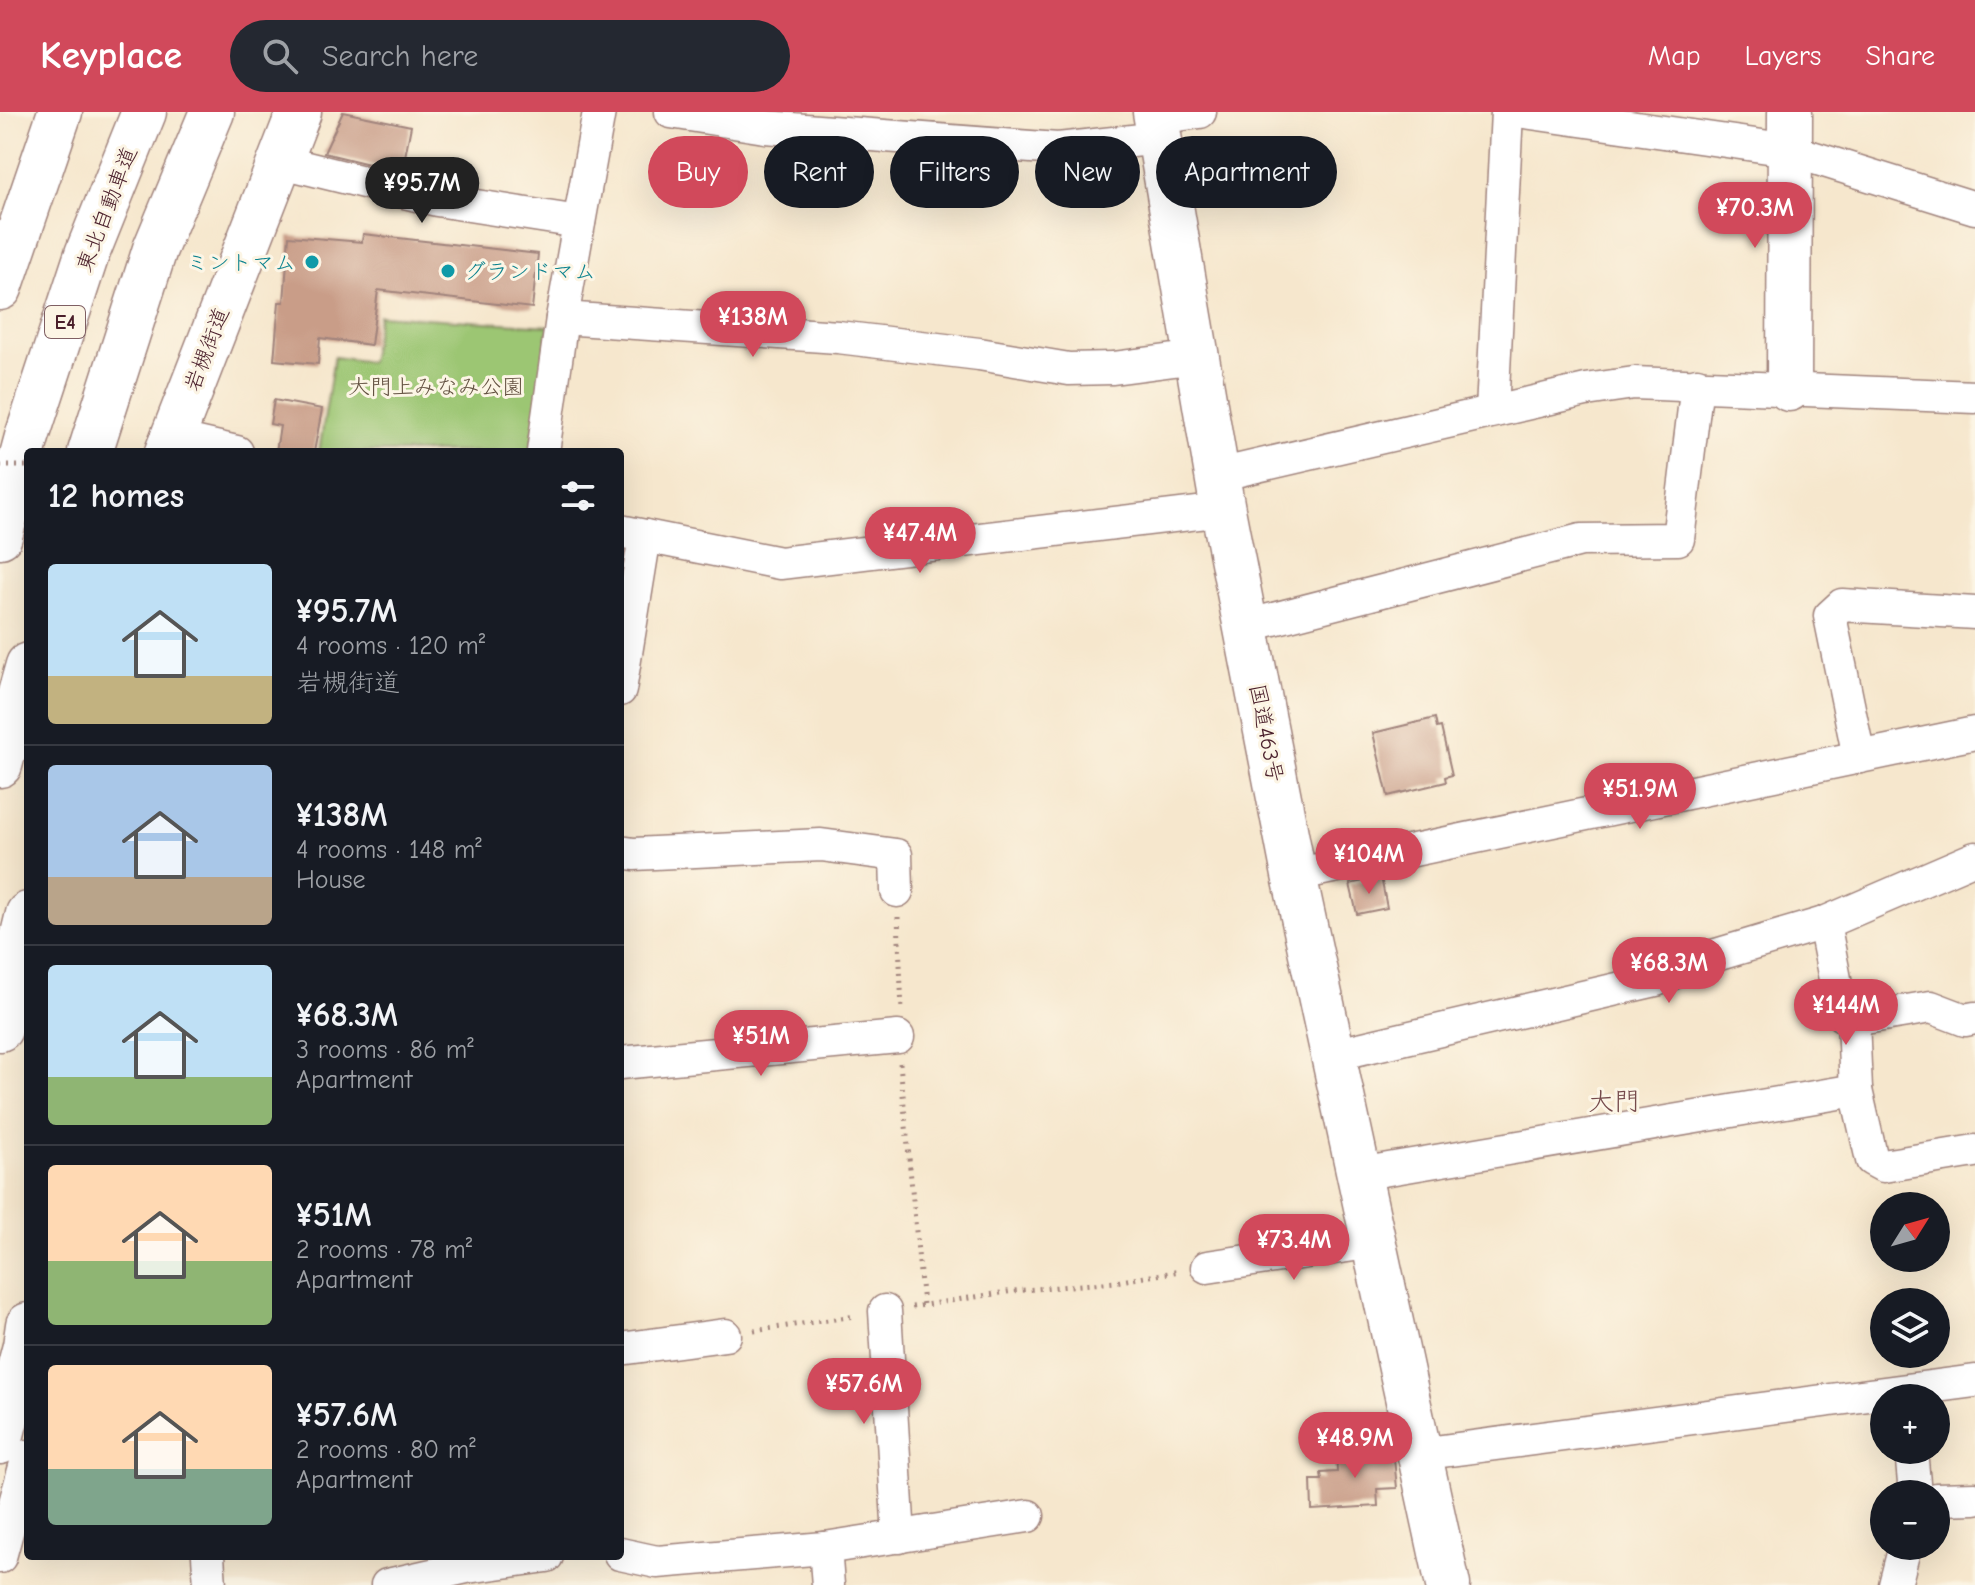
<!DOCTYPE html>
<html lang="en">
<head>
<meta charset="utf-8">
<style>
	:root { --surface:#171b24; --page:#242831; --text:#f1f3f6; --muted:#9ea1a6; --line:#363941; --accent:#d1495b }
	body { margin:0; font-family:"Comic Neue","Klee One",sans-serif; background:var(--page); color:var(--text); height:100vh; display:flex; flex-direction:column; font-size:30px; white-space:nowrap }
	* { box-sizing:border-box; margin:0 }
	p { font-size:26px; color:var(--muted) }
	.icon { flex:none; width:44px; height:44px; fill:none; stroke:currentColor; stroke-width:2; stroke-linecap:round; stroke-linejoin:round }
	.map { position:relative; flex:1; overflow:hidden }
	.drawer { position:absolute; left:24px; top:336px; width:600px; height:1112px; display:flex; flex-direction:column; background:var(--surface); border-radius:8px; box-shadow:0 8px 32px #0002 }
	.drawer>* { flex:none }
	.top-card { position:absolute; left:648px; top:24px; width:760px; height:72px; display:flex; gap:16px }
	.needle { width:52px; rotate:53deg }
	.tools { position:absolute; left:1870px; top:1080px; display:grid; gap:16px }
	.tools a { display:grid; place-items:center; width:80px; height:80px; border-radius:50%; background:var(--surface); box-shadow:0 8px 32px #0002; font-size:40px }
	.price { position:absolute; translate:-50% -68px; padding:0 18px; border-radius:28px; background:var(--accent); color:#fff; font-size:26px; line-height:52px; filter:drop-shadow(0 2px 4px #0008) }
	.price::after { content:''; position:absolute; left:50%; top:48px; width:24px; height:18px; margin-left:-12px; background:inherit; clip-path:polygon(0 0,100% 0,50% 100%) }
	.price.active { background:#222; color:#fff }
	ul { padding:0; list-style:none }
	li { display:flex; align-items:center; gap:24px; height:200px; padding:0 24px }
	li+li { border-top:2px solid var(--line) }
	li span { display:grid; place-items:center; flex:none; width:224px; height:160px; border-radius:8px; color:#555 }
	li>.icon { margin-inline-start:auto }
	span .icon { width:96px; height:96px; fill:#fffc; stroke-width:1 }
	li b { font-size:34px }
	h2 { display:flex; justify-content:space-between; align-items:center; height:96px; padding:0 24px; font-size:34px }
	.pill { padding:0 28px; border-radius:36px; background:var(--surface); box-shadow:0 8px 32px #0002; font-size:28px; line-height:72px }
	.pill.active { background:var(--accent); color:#fff }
	header { display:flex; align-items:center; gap:48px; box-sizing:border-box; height:112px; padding:0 40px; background:var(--accent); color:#fff }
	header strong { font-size:38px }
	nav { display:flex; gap:44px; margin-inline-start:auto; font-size:28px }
	.search { width:560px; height:72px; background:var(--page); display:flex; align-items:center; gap:20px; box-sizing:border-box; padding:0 28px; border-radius:44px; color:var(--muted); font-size:30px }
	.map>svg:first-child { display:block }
	.green { fill:#9cc673; stroke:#73724f; stroke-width:2 }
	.building { fill:#c99d88 }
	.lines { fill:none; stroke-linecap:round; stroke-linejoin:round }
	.street-casing { stroke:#a0837c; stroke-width:35 }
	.secondary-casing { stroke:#a0837c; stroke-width:47 }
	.highway-casing { stroke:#a0837c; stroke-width:47 }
	.path { stroke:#a0837c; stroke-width:5; stroke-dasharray:2 6; stroke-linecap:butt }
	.street { stroke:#fff; stroke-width:32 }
	.secondary { stroke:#fff; stroke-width:44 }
	.highway { stroke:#fff; stroke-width:44 }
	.path-bridge { stroke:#a0837c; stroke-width:5; stroke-dasharray:2 6; stroke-linecap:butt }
	.culture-dot { fill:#0f9aa8; stroke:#fcf5e5; stroke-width:3 }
	.labels { text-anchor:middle; stroke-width:6; stroke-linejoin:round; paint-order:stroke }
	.shield { fill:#fcf5e5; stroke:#7f5f63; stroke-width:2 }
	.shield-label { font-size:20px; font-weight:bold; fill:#4a1f2b }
	.street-label { font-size:22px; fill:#4a1f2b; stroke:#fcf5e5 }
	.culture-label { font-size:22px; fill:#0d838f; stroke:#fcf5e5; text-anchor:end }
	.park-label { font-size:22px; fill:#635141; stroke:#fcf5e5 }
	.quarter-label { font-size:26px; fill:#764b4c; stroke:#fcf5e5 }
</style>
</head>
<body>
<header>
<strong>Keyplace</strong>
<div class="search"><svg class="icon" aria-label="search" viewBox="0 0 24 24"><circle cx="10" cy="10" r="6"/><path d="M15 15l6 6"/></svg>Search here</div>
<nav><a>Map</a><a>Layers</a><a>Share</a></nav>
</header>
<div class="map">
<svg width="1975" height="1473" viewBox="0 0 1975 1473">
	<rect width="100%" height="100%" fill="#fcf5e5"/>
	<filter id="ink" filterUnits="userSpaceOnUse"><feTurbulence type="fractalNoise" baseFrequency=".0125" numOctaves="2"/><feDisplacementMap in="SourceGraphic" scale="16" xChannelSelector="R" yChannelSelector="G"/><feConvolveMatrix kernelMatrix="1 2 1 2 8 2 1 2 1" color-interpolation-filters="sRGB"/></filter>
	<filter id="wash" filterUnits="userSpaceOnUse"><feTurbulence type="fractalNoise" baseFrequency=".006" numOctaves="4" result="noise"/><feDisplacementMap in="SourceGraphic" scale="32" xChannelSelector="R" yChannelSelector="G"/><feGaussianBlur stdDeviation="1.8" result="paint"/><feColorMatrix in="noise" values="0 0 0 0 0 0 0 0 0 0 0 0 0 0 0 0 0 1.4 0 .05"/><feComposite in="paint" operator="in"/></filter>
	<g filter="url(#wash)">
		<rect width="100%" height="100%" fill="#f6e7cd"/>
		<polygon class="green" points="379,203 549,214 531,340 319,340 334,245 370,250"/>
		<g id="blocks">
			<g class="building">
				<polygon points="343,0 411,14 402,60 324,41"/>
				<polygon points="363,122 538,142 532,196 378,178 371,233 320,226 318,252 274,248 279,190 284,190 289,124 362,130"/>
				<polygon points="274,288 322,297 314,340 276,340 280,314 270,312"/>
				<polygon points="1435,606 1437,616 1441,615 1452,663 1445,665 1446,670 1388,684 1373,621"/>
				<polygon points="1381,765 1387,796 1357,802 1350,772"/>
				<polygon points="1393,1337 1397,1376 1377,1377 1378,1394 1312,1398 1311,1368 1322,1368 1321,1361 1337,1360 1336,1341"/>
			</g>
		</g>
	</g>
	<g filter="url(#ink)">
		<use href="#blocks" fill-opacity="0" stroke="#a0837c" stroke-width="2"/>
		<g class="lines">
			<g class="street-casing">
				<g id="street">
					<polyline points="599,0 562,206 838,225 979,242 1069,257 1113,256 1197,245"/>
					<polyline points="671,0 765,15 1058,37 1160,26"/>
					<polyline points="1524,0 1789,38 1975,96"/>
					<polyline points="1156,6 1200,0"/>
					<polyline points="278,49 437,88 579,110"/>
					<polyline points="1492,299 1507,0"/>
					<polyline points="172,325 237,340"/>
					<polyline points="543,340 562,206"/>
					<polyline points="1218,363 1586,278 1634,271 1975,285"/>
					<polyline points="620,419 780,451 1223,398"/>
					<polyline points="1246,514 1581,428 1678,427 1697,272"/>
					<polyline points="620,578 645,424"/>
					<polyline points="1859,645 1830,504 1842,493 1975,501"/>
					<polyline points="620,740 634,742 821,733 896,743 897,779"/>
					<polyline points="1294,763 1975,621"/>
					<polyline points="1824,811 1842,903 1853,908 1931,895 1965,908 1975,906"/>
					<polyline points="1853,908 1856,978 1872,1048 1883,1054 1975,1039"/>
					<polyline points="1333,943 1656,868 1716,843 1824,811 1975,746"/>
					<polyline points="620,951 898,925"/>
					<polyline points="1359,1062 1856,978"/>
					<polyline points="1207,1155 1374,1130"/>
					<polyline points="885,1199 899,1425"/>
					<polyline points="620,1237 725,1223"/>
					<polyline points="1911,1338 1915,1382"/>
					<polyline points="1419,1342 1975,1269"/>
					<polyline points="1936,1387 1975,1386"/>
					<polyline points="825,1436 828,1473"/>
					<polyline points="620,1442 657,1450 825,1436 1028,1404"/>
					<polyline points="208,1444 210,1473"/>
					<polyline points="0,1445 28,1344"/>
					<polyline points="387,1473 467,1455 547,1444"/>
					<polyline points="1895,1473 1905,1434"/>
				</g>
			</g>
			<g class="secondary-casing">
				<polyline id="secondary" points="1789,277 1790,0"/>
			</g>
			<g class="highway-casing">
				<g id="highway">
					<polyline points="1155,0 1223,398 1294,763 1448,1473"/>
					<polyline points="0,176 60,0"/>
					<polyline points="90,340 155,137 212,0"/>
					<polyline points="167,340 299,0"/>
					<polyline points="0,424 27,325 87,142 144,0"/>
					<polyline points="0,653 28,553"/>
					<polyline points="0,917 28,802"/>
					<polyline points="0,1330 25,1234 28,1213"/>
				</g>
			</g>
			<g class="path">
				<polyline points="898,805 902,899"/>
				<polyline points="900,951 923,1193"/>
				<polyline points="912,1195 1013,1179 1115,1170 1180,1159"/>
				<polyline points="754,1219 855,1204"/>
			</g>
			<use href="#street" class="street"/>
			<use href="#secondary" class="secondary"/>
			<use href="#highway" class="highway"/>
			<polyline class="path-bridge" points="0,354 28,354"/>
		</g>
	</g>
	<g class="culture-dot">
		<circle cx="312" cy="150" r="8"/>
		<circle cx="448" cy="159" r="8"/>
	</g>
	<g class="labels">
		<rect class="shield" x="45" y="194" width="40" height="32" rx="6"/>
		<g class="shield-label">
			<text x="65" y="217">E4</text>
		</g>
		<g class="street-label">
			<text transform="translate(106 97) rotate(-69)" y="8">東北自動車道</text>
			<text transform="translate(206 237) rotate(-69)" y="8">岩槻街道</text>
			<text transform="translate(1267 621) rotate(79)" y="8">国道463号</text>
		</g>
		<g class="culture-label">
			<text x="296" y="158">ミントマム</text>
			<text x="464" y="167" text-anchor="start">グランドマム</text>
		</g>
		<g class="park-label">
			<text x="436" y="282">大門上みなみ公園</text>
		</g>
		<g class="quarter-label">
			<text x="1614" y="998">大門</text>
		</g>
	</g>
</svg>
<div class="tools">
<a><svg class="needle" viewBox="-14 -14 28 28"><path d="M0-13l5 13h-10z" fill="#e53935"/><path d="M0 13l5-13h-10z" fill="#9ea1a6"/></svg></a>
<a><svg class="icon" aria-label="layers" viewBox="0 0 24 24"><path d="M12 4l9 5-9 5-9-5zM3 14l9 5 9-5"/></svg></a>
<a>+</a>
<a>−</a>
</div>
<b class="price active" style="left:422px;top:113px">¥95.7M</b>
<b class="price" style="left:1755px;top:138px">¥70.3M</b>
<b class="price" style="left:753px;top:247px">¥138M</b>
<b class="price" style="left:920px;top:463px">¥47.4M</b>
<b class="price" style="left:1640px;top:719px">¥51.9M</b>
<b class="price" style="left:1369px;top:784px">¥104M</b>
<b class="price" style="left:1669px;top:893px">¥68.3M</b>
<b class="price" style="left:1846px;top:935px">¥144M</b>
<b class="price" style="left:761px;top:966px">¥51M</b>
<b class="price" style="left:1294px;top:1170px">¥73.4M</b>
<b class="price" style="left:864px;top:1314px">¥57.6M</b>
<b class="price" style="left:1355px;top:1368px">¥48.9M</b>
<div class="top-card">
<a class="pill active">Buy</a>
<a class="pill">Rent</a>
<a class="pill">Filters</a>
<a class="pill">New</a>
<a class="pill">Apartment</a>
</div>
<section class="drawer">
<h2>12 homes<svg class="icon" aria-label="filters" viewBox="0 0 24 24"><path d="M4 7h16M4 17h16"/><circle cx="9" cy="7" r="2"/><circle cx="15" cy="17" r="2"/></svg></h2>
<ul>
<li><span style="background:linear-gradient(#bfe0f5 70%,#c2b280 0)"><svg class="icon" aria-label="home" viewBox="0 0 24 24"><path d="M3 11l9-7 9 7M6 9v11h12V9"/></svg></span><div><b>¥95.7M</b><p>4 rooms · 120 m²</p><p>岩槻街道</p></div></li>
<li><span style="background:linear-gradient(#a9c7e8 70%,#b9a48a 0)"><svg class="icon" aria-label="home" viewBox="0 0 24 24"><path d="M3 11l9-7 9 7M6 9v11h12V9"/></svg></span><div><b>¥138M</b><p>4 rooms · 148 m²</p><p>House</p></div></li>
<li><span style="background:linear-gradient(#bfe0f5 70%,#8fb573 0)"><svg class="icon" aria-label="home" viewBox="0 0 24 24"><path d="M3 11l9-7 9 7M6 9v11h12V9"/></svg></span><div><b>¥68.3M</b><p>3 rooms · 86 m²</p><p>Apartment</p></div></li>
<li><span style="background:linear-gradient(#ffd9b3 60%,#8fb573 0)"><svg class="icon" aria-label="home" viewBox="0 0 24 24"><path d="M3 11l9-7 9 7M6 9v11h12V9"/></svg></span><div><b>¥51M</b><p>2 rooms · 78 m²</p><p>Apartment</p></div></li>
<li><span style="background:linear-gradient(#ffd9b3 65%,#7fa58c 0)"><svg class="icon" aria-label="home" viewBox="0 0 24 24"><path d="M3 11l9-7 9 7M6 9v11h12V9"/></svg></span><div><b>¥57.6M</b><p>2 rooms · 80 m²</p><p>Apartment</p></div></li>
</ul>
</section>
</div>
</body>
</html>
